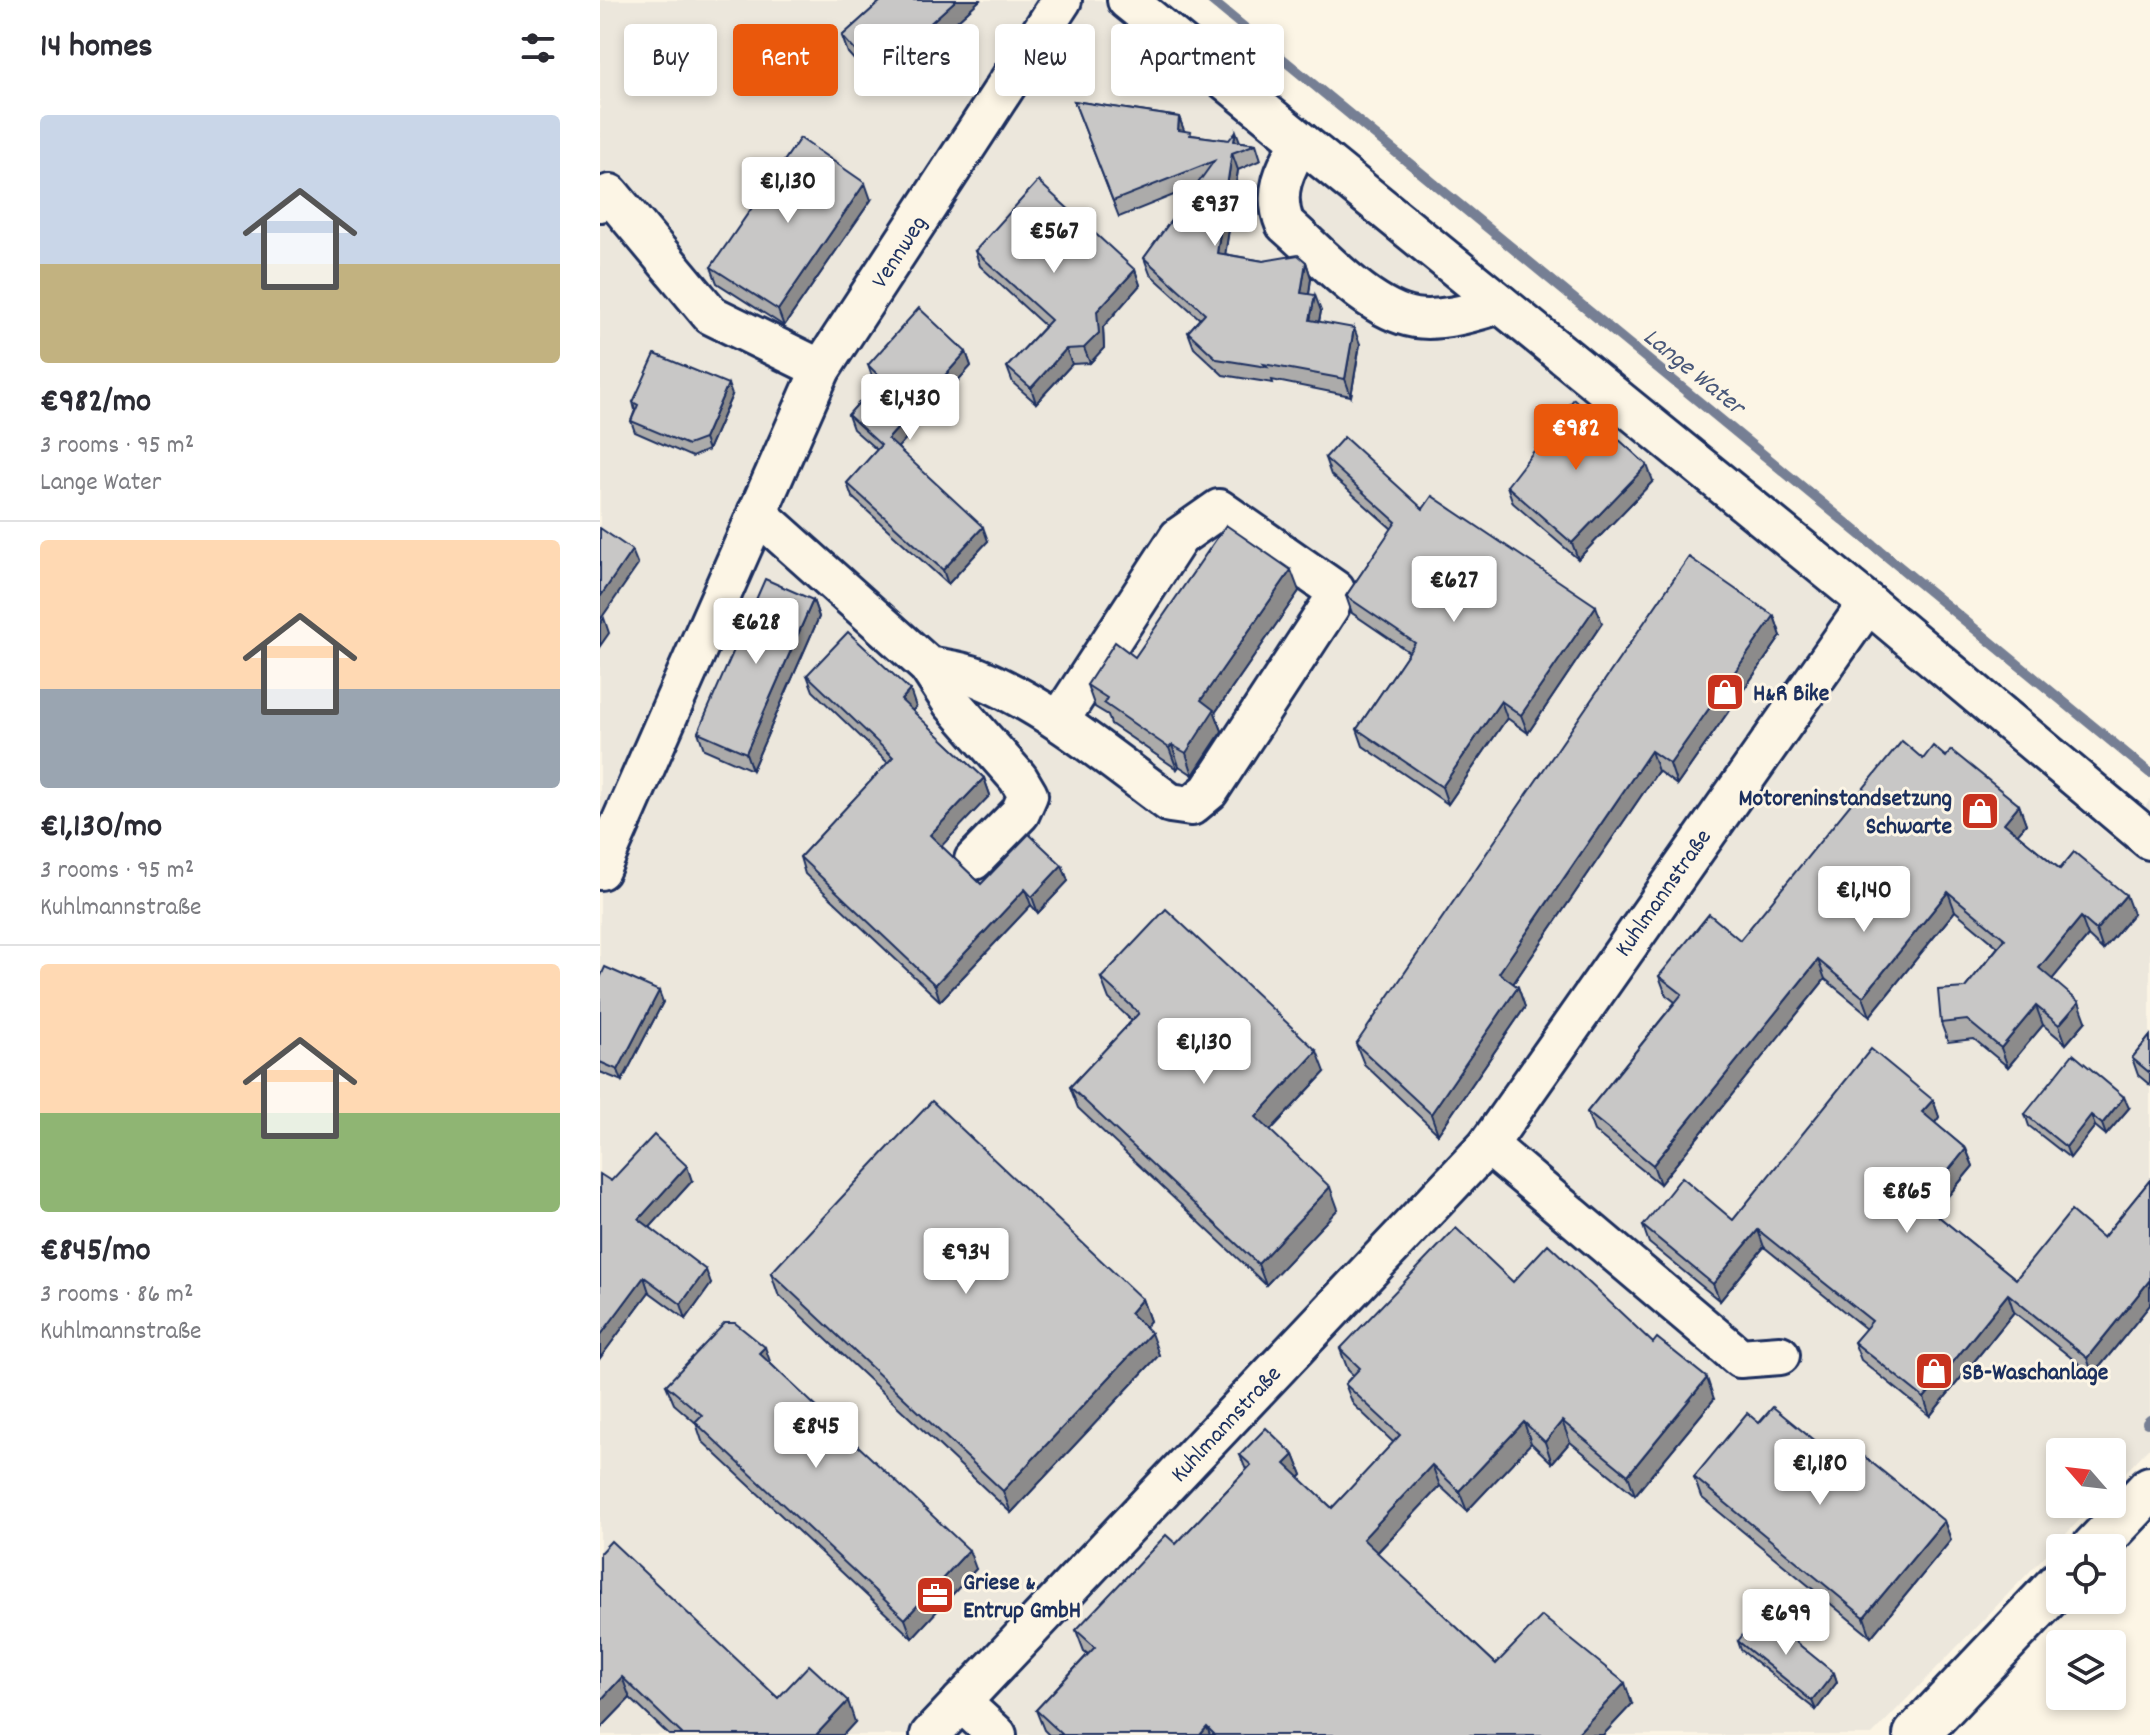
<!DOCTYPE html>
<html lang="en">
<head>
<meta charset="utf-8">
<style>
	:root { --surface:#fff; --page:#f2f2f3; --text:#2b2b33; --muted:#7c7c81; --line:#e1e1e2; --accent:#ea580c }
	body { margin:0; font-family:Dekko,sans-serif; background:var(--page); color:var(--text); height:100vh; display:flex; flex-direction:column; font-size:30px; white-space:nowrap }
	* { box-sizing:border-box; margin:0 }
	p { font-size:26px; color:var(--muted) }
	.icon { flex:none; width:44px; height:44px; fill:none; stroke:currentColor; stroke-width:2; stroke-linecap:round; stroke-linejoin:round }
	.map { position:relative; flex:1; overflow:hidden }
	.panel { display:flex; flex-direction:column; background:var(--surface); width:600px }
	.panel>* { flex:none }
	.top-card { position:absolute; left:24px; top:24px; width:760px; height:72px; display:flex; gap:16px }
	.needle { width:52px; rotate:298deg }
	.controls { position:absolute; left:1446px; top:1438px; display:grid; gap:16px }
	.controls a { display:grid; place-items:center; width:80px; height:80px; border-radius:8px; background:var(--surface); box-shadow:0 4px 12px #0003; font-size:40px }
	.price { position:absolute; translate:-50% -68px; padding:0 18px; border-radius:8px; background:#fff; color:#222; font-size:26px; line-height:52px; filter:drop-shadow(0 2px 4px #0008) }
	.price::after { content:''; position:absolute; left:50%; top:48px; width:24px; height:18px; margin-left:-12px; background:inherit; clip-path:polygon(0 0,100% 0,50% 100%) }
	.price.on { background:var(--accent); color:#fff }
	ul { padding:0; list-style:none }
	li { display:grid; align-content:center; gap:16px; height:424px; padding:0 40px }
	li+li { border-top:2px solid var(--line) }
	li span { display:grid; place-items:center; height:248px; border-radius:8px; color:#555 }
	li>.icon { margin-inline-start:auto }
	span .icon { width:144px; height:144px; fill:#fffc; stroke-width:1 }
	li b { font-size:34px }
	h2 { display:flex; justify-content:space-between; align-items:center; height:96px; padding:0 40px; font-size:34px }
	.pill { padding:0 28px; border-radius:8px; background:var(--surface); box-shadow:0 4px 12px #0003; font-size:28px; line-height:72px }
	.pill.on { background:var(--accent); color:#fff }
	main { display:flex; flex:1; min-height:0 }
	.map>svg:first-child { display:block }
	.built { fill:#ece7dc }
	.lines { fill:none; stroke-linecap:round; stroke-linejoin:round }
	.stream { stroke:#767f94; stroke-width:10 }
	.minor-casing { stroke:#1b2f5e; stroke-width:44 }
	.major-casing { stroke:#1b2f5e; stroke-width:50 }
	.minor { stroke:#fcf5e5; stroke-width:38 }
	.major { stroke:#fcf5e5; stroke-width:44 }
	.wall { fill:#acabaa; stroke:#1b2f5e; stroke-width:2 }
	.shaded-wall { fill:#8c8b8b; stroke:#1b2f5e; stroke-width:2 }
	.building { fill:#c8c7c6; stroke:#1b2f5e; stroke-width:2 }
	.labels { text-anchor:middle; stroke-width:6; stroke-linejoin:round; paint-order:stroke }
	.street-label { font-size:24px; fill:#1b2f5e; stroke:#fcf5e5 }
	.poi-label { font-size:24px; font-weight:bold; fill:#1b2f5e; stroke:#fcf5e5; text-anchor:start }
	.water-label { font-size:26px; font-style:italic; fill:#485779; stroke:#fcf5e5 }
</style>
</head>
<body>
<main>
<section class="panel">
<h2>14 homes<svg class="icon" aria-label="filters" viewBox="0 0 24 24"><path d="M4 7h16M4 17h16"/><circle cx="9" cy="7" r="2"/><circle cx="15" cy="17" r="2"/></svg></h2>
<ul>
<li><span style="background:linear-gradient(#c9d6e8 60%,#c2b280 0)"><svg class="icon" aria-label="home" viewBox="0 0 24 24"><path d="M3 11l9-7 9 7M6 9v11h12V9"/></svg></span><div><b>€982/mo</b><p>3 rooms · 95 m²</p><p>Lange Water</p></div></li>
<li><span style="background:linear-gradient(#ffd9b3 60%,#9aa5b1 0)"><svg class="icon" aria-label="home" viewBox="0 0 24 24"><path d="M3 11l9-7 9 7M6 9v11h12V9"/></svg></span><div><b>€1,130/mo</b><p>3 rooms · 95 m²</p><p>Kuhlmannstraße</p></div></li>
<li><span style="background:linear-gradient(#ffd9b3 60%,#8fb573 0)"><svg class="icon" aria-label="home" viewBox="0 0 24 24"><path d="M3 11l9-7 9 7M6 9v11h12V9"/></svg></span><div><b>€845/mo</b><p>3 rooms · 86 m²</p><p>Kuhlmannstraße</p></div></li>
</ul>
</section>
<div class="map">
<svg width="1550" height="1735" viewBox="0 0 1550 1735">
	<rect width="100%" height="100%" fill="#fcf5e5"/>
	<filter id="ink" filterUnits="userSpaceOnUse"><feTurbulence type="fractalNoise" baseFrequency=".0125" numOctaves="2"/><feDisplacementMap in="SourceGraphic" scale="16" xChannelSelector="R" yChannelSelector="G"/><feConvolveMatrix kernelMatrix="1 2 1 2 8 2 1 2 1" color-interpolation-filters="sRGB"/></filter>
	<g filter="url(#ink)">
		<polygon class="built" points="0,0 501,0 1137,522 1524,848 1550,799 1550,1447 1512,1486 1512,1452 1460,1452 1460,1504 1495,1504 1272,1735 0,1735"/>
		<g class="lines">
			<g class="stream">
				<polyline points="611,0 1550,773"/>
				<polyline points="1547,1423 1550,1420"/>
			</g>
			<g class="minor-casing">
				<g id="minor">
					<polyline points="527,0 1268,603 1550,840"/>
					<path d="M701,142C685,168 672,193 685,224C719,253 769,311 815,318C843,322 873,312 900,304"/>
					<polyline points="0,202 10,194 111,315 221,369"/>
					<polyline points="157,513 328,666 352,703 418,778 428,795 420,813 374,860"/>
					<path d="M328,666C344,669 362,671 377,677C448,706 509,758 570,803L591,806L609,791L730,606L735,590L619,509L579,537L459,721"/>
					<polyline points="0,870 221,369 462,0"/>
					<polyline points="888,1145 1140,1358 1180,1355"/>
					<polyline points="361,1702 397,1735"/>
					<polyline points="330,1735 888,1145 1268,603"/>
				</g>
			</g>
			<g class="major-casing">
				<g id="major">
					<polyline points="1494,1548 1550,1489"/>
					<polyline points="1316,1735 1460,1583"/>
				</g>
			</g>
			<use href="#minor" class="minor"/>
			<use href="#major" class="major"/>
		</g>
		<g class="wall">
			<polygon points="282,0 380,0 281,90 248,53 242,36"/>
			<polygon points="474,101 579,117 584,131 592,135 656,144 661,160 638,170 625,254 663,261 706,262 711,278 709,294 721,311 719,322 760,344 751,396 672,380 673,383 623,375 594,348 588,332 600,319 550,274 544,258 596,186 519,217"/>
			<polygon points="271,200 184,326 117,283 111,267"/>
			<polygon points="375,251 535,270 540,285 503,327 504,348 490,363 472,364 436,403 413,383 407,367 445,326 380,266"/>
			<polygon points="366,352 371,366 297,447 388,541 348,584 252,497 247,483 277,450 253,429 248,415 277,383 273,379 268,365"/>
			<polygon points="132,395 108,450 92,457 35,432 31,421 35,410 33,402"/>
			<polygon points="725,458 823,509 1002,623 928,733 907,718 848,804 763,746 757,729 809,652 752,613 746,596 792,529 731,475"/>
			<polygon points="1053,481 978,559 913,503 907,486"/>
			<polygon points="699,591 615,713 622,731 593,775 579,766 577,769 511,724 508,715 495,707 487,685 535,657"/>
			<polygon points="213,600 219,617 152,770 104,749 98,732"/>
			<polygon points="1174,616 1181,636 1077,785 1058,771 913,984 918,987 925,1007 838,1134 764,1064 756,1044"/>
			<polygon points="207,675 316,707 312,711 384,778 390,795 341,846 381,884 462,865 468,881 438,913 431,905 340,1001 205,874 200,857 288,763 213,691"/>
			<polygon points="1346,757 1419,805 1426,824 1417,834 1460,869 1533,914 1503,950 1488,936 1452,979 1486,1021 1466,1044 1443,1025 1408,1067 1374,1039 1348,1042 1341,1023 1365,988 1398,947 1355,911 1270,1016 1225,979 1060,1184 994,1131 987,1112 1075,1002 1066,995 1059,976 1140,940 1323,759"/>
			<polygon points="0,978 63,1002 22,1081 0,1072"/>
			<polygon points="501,978 725,1072 670,1131 738,1209 666,1285 478,1108 470,1087 532,1021 509,999"/>
			<polygon points="1550,1036 1550,1085 1538,1075 1532,1058"/>
			<polygon points="1333,1100 1339,1117 1335,1123 1366,1149 1373,1166 1334,1213 1416,1279 1503,1238 1550,1180 1550,1305 1493,1375 1414,1312 1330,1416 1261,1360 1254,1342 1266,1329 1164,1247 1120,1301 1049,1243 1043,1226 1133,1220"/>
			<polygon points="1529,1108 1506,1135 1495,1126 1470,1158 1429,1126 1425,1114"/>
			<polygon points="11,1181 92,1181 50,1227 111,1284 86,1319 49,1292 0,1358"/>
			<polygon points="171,1273 542,1299 550,1321 544,1327 559,1355 411,1513 178,1294"/>
			<polygon points="913,1282 1053,1343 1114,1399 1035,1495 970,1442 952,1463 931,1443 867,1511 840,1486 777,1553 896,1664 1032,1704 1003,1735 449,1735 444,1730 436,1710 488,1654 484,1651 476,1630 576,1544 646,1470 640,1455 694,1455 702,1475 699,1478 732,1508 794,1443 753,1404 745,1384 753,1375 748,1370 740,1349"/>
			<polygon points="171,1364 376,1569 312,1638 102,1441 96,1423 74,1404 66,1385"/>
			<polygon points="1159,1423 1249,1469 1344,1521 1351,1540 1271,1637 1101,1497 1094,1477"/>
			<polygon points="0,1553 178,1698 255,1722 243,1735 69,1735 30,1698 0,1729"/>
			<polygon points="1138,1641 1234,1673 1237,1682 1216,1710 1141,1650"/>
		</g>
		<g class="shaded-wall">
			<polygon points="356,0 380,0 281,90 275,73"/>
			<polygon points="579,117 585,133 578,130"/>
			<polygon points="636,131 642,147 634,141"/>
			<polygon points="632,153 638,170 623,269 617,253"/>
			<polygon points="265,183 271,200 184,326 178,310"/>
			<polygon points="706,262 711,278 707,309 701,293"/>
			<polygon points="535,270 540,285 503,327 504,348 490,363 484,348 497,311"/>
			<polygon points="715,295 721,311 716,336 710,320"/>
			<polygon points="754,328 760,344 751,396 745,379"/>
			<polygon points="466,349 472,364 436,403 431,388"/>
			<polygon points="366,352 371,366 293,453 288,439"/>
			<polygon points="128,384 132,395 108,450 104,439"/>
			<polygon points="1047,465 1053,481 978,559 972,543"/>
			<polygon points="383,527 388,541 348,584 343,570"/>
			<polygon points="32,550 38,565 0,620 0,597"/>
			<polygon points="691,570 699,591 615,713 622,731 593,775 586,753 601,700"/>
			<polygon points="213,600 219,617 152,770 146,753"/>
			<polygon points="996,606 1002,623 928,733 921,715"/>
			<polygon points="1174,616 1181,636 1077,785 1070,764"/>
			<polygon points="4,618 9,633 0,646 0,624"/>
			<polygon points="310,690 316,707 307,716 301,700"/>
			<polygon points="901,701 907,718 848,804 842,787"/>
			<polygon points="572,745 579,766 577,769 569,748"/>
			<polygon points="1051,751 1058,771 906,994 899,973"/>
			<polygon points="384,778 390,795 336,852 330,835"/>
			<polygon points="1419,805 1426,824 1411,842 1404,823"/>
			<polygon points="462,865 468,881 438,913 432,897"/>
			<polygon points="425,889 431,905 340,1001 335,985"/>
			<polygon points="1348,892 1355,911 1270,1016 1263,997"/>
			<polygon points="1526,895 1533,914 1503,950 1496,930"/>
			<polygon points="1481,917 1488,936 1446,987 1439,968"/>
			<polygon points="1218,960 1225,979 1060,1184 1053,1165"/>
			<polygon points="918,987 925,1007 838,1134 831,1114"/>
			<polygon points="59,991 63,1002 22,1081 18,1070"/>
			<polygon points="1479,1002 1486,1021 1466,1044 1459,1025"/>
			<polygon points="1436,1006 1443,1025 1408,1067 1401,1048"/>
			<polygon points="717,1051 725,1072 663,1138 656,1117"/>
			<polygon points="1524,1097 1529,1108 1506,1135 1502,1124"/>
			<polygon points="1333,1100 1339,1117 1329,1130 1322,1112"/>
			<polygon points="1491,1115 1495,1126 1470,1158 1466,1147"/>
			<polygon points="1366,1149 1373,1166 1328,1220 1322,1203"/>
			<polygon points="87,1166 92,1181 44,1234 39,1219"/>
			<polygon points="730,1187 738,1209 666,1285 658,1264"/>
			<polygon points="1158,1230 1164,1247 1120,1301 1113,1284"/>
			<polygon points="106,1270 111,1284 86,1319 81,1304"/>
			<polygon points="44,1277 49,1292 0,1358 0,1336"/>
			<polygon points="1550,1280 1550,1305 1493,1375 1487,1358"/>
			<polygon points="1408,1294 1414,1312 1330,1416 1324,1398"/>
			<polygon points="542,1299 550,1321 538,1335 530,1313"/>
			<polygon points="551,1333 559,1355 411,1513 403,1491"/>
			<polygon points="165,1347 172,1367 159,1353"/>
			<polygon points="1107,1378 1114,1399 1035,1495 1028,1475"/>
			<polygon points="962,1421 970,1442 952,1463 945,1442"/>
			<polygon points="924,1422 931,1443 867,1511 859,1491"/>
			<polygon points="694,1455 702,1475 692,1485 685,1464"/>
			<polygon points="832,1465 840,1486 770,1560 763,1539"/>
			<polygon points="1344,1521 1351,1540 1271,1637 1264,1617"/>
			<polygon points="369,1550 376,1569 312,1638 305,1619"/>
			<polygon points="1234,1673 1237,1682 1216,1710 1212,1701"/>
			<polygon points="22,1677 30,1698 0,1729 0,1701"/>
			<polygon points="1025,1683 1032,1704 1003,1735 976,1735"/>
			<polygon points="248,1701 255,1722 243,1735 216,1735"/>
			<polygon points="607,1727 610,1735 600,1735"/>
		</g>
		<g class="building">
			<polygon points="282,0 356,0 275,73 242,36"/>
			<polygon points="474,101 579,117 578,130 591,132 590,135 629,140 636,131 634,141 656,144 632,153 617,253 663,261 698,255 706,262 701,293 715,295 710,320 754,328 745,379 664,364 667,367 617,359 588,332 605,313 544,258 614,161 513,201"/>
			<polygon points="200,138 265,183 178,310 111,267"/>
			<polygon points="438,181 535,270 497,311 499,333 484,348 466,349 431,388 407,367 451,320 375,251"/>
			<polygon points="319,308 366,352 288,439 383,527 343,570 247,483 281,445 248,415 281,378 268,365"/>
			<polygon points="55,354 128,384 104,439 88,445 31,421 38,405 33,402"/>
			<polygon points="974,399 1047,465 972,543 907,486"/>
			<polygon points="744,437 823,509 832,496 996,606 921,715 901,701 842,787 757,729 815,643 746,596 796,522 725,458"/>
			<polygon points="626,525 691,570 601,700 614,710 586,753 572,745 569,748 504,703 507,698 487,685 515,642 535,657"/>
			<polygon points="0,528 32,550 0,597"/>
			<polygon points="1089,557 1174,616 1070,764 1051,751 899,973 918,987 831,1114 756,1044"/>
			<polygon points="165,579 213,600 146,753 98,732"/>
			<polygon points="248,632 310,690 301,700 384,778 330,835 381,884 429,834 462,865 432,897 425,889 335,985 200,857 293,757 207,675"/>
			<polygon points="1302,741 1323,759 1333,746 1346,757 1351,750 1419,805 1404,823 1460,869 1474,852 1526,895 1496,930 1481,917 1439,968 1479,1002 1459,1025 1436,1006 1401,1048 1367,1020 1341,1023 1338,990 1365,988 1405,939 1348,892 1263,997 1218,960 1053,1165 987,1112 1082,994 1059,976 1109,914 1140,940"/>
			<polygon points="566,909 717,1051 656,1117 730,1187 658,1264 470,1087 539,1013 501,978"/>
			<polygon points="5,967 59,991 18,1070 0,1062 0,978"/>
			<polygon points="1550,1036 1550,1073 1532,1058"/>
			<polygon points="1271,1049 1333,1100 1322,1112 1366,1149 1322,1203 1416,1279 1471,1211 1503,1238 1550,1180 1550,1280 1487,1358 1408,1294 1324,1398 1254,1342 1272,1321 1158,1230 1113,1284 1043,1226 1082,1177 1133,1220"/>
			<polygon points="1473,1054 1524,1097 1502,1124 1491,1115 1466,1147 1425,1114"/>
			<polygon points="332,1101 542,1299 530,1313 551,1333 403,1491 171,1273"/>
			<polygon points="54,1135 87,1166 39,1219 106,1270 81,1304 44,1277 0,1336 0,1174 11,1181"/>
			<polygon points="856,1228 913,1282 948,1244 1053,1343 1057,1338 1107,1378 1028,1475 962,1421 945,1442 924,1422 859,1491 832,1465 763,1539 896,1664 942,1616 1025,1683 976,1735 615,1735 607,1727 600,1735 463,1735 436,1710 495,1647 476,1630 566,1535 576,1544 651,1465 640,1455 666,1428 694,1455 685,1464 732,1508 800,1435 745,1384 760,1368 740,1349"/>
			<polygon points="125,1323 135,1323 165,1347 159,1353 369,1550 305,1619 95,1422 102,1415 66,1385"/>
			<polygon points="1173,1407 1249,1469 1261,1454 1344,1521 1264,1617 1094,1477 1147,1413 1159,1423"/>
			<polygon points="11,1541 178,1698 209,1665 248,1701 216,1735 83,1735 22,1677 0,1701 0,1553"/>
			<polygon points="1160,1613 1234,1673 1212,1701 1138,1641"/>
		</g>
	</g>
	<defs>
		<g id="shop-square" transform="scale(2)"><rect x="-9" y="-9" width="18" height="18" rx="4" fill="#c8321e" stroke="#fcf5e5"/><path d="M-5-2.5h2.3a2.7 3.5 0 0 1 5.4 0H5L5.5 6h-11ZM-1.5-2.5h3a1.5 2.3 0 0 0-3 0Z" fill="#fff"/></g>
		<g id="office-square" transform="scale(2)"><rect x="-9" y="-9" width="18" height="18" rx="4" fill="#c8321e" stroke="#fcf5e5"/><path d="M-6-3h4V-5.5h4V-3h4V5H-6ZM-1-4.5V-3h2v-1.5ZM-6 0V1H6V0Z" fill="#fff"/></g>
	</defs>
	<g fill-rule="evenodd">
		<use href="#shop-square" x="1125" y="692"/>
		<use href="#shop-square" x="1380" y="811"/>
		<use href="#shop-square" x="1334" y="1371"/>
		<use href="#office-square" x="335" y="1595"/>
	</g>
	<g class="labels">
		<g class="street-label">
			<text transform="translate(298 251) rotate(-57)" y="8">Vennweg</text>
			<text transform="translate(1062 892) rotate(-55)" y="8">Kuhlmannstraße</text>
			<text transform="translate(625 1423) rotate(-47)" y="8">Kuhlmannstraße</text>
		</g>
		<g class="poi-label">
			<text x="1153" y="700">H&amp;R Bike</text>
			<text x="1352" y="805" text-anchor="end">Motoreninstandsetzung<tspan x="1352" dy="28">Schwarte</tspan></text>
			<text x="1362" y="1379">SB-Waschanlage</text>
			<text x="363" y="1589">Griese &amp;<tspan x="363" dy="28">Entrup GmbH</tspan></text>
		</g>
		<g class="water-label">
			<text transform="translate(1095 370) rotate(39)" y="9">Lange Water</text>
		</g>
	</g>
</svg>
<div class="controls">
<a><svg class="needle" viewBox="-14 -14 28 28"><path d="M0-13l5 13h-10z" fill="#e53935"/><path d="M0 13l5-13h-10z" fill="#7c7c81"/></svg></a>
<a><svg class="icon" aria-label="locate" viewBox="0 0 24 24"><circle cx="12" cy="12" r="6"/><path d="M12 2v4M12 18v4M2 12h4M18 12h4"/></svg></a>
<a><svg class="icon" aria-label="layers" viewBox="0 0 24 24"><path d="M12 4l9 5-9 5-9-5zM3 14l9 5 9-5"/></svg></a>
</div>
<b class="price" style="left:188px;top:225px">€1,130</b>
<b class="price" style="left:615px;top:248px">€937</b>
<b class="price" style="left:454px;top:275px">€567</b>
<b class="price" style="left:310px;top:442px">€1,430</b>
<b class="price on" style="left:976px;top:472px">€982</b>
<b class="price" style="left:854px;top:624px">€627</b>
<b class="price" style="left:156px;top:666px">€628</b>
<b class="price" style="left:1264px;top:934px">€1,140</b>
<b class="price" style="left:604px;top:1086px">€1,130</b>
<b class="price" style="left:1307px;top:1235px">€865</b>
<b class="price" style="left:366px;top:1296px">€934</b>
<b class="price" style="left:216px;top:1470px">€845</b>
<b class="price" style="left:1220px;top:1507px">€1,180</b>
<b class="price" style="left:1186px;top:1657px">€699</b>
<div class="top-card">
<a class="pill">Buy</a>
<a class="pill on">Rent</a>
<a class="pill">Filters</a>
<a class="pill">New</a>
<a class="pill">Apartment</a>
</div>
</div>
</main>
</body>
</html>
